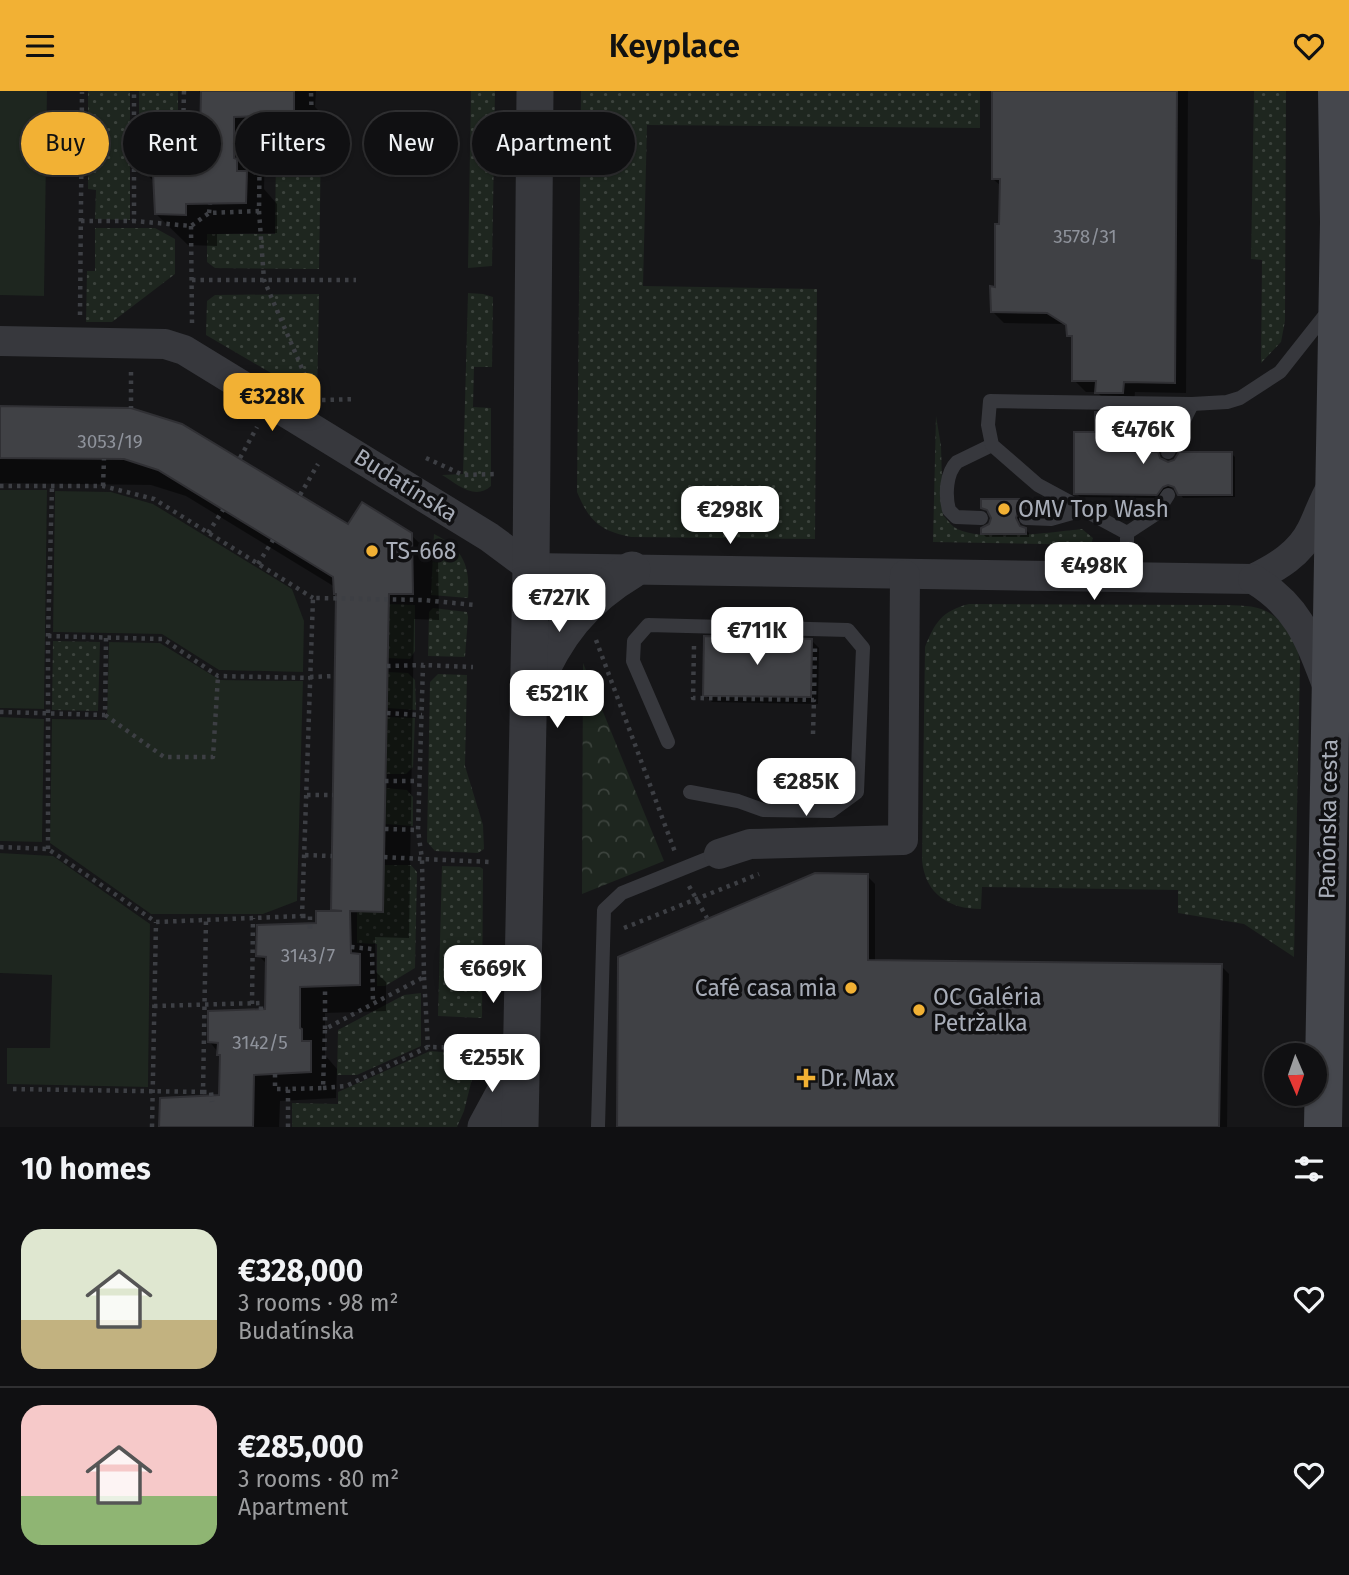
<!DOCTYPE html>
<html lang="en">
<head>
<meta charset="utf-8">
<style>
	:root { --surface:#101012; --page:#19191b; --text:#f1f3f6; --muted:#9c9d9f; --line:#303032; --accent:#f2b134 }
	body { margin:0; font-family:"Fira Sans",sans-serif; background:var(--page); color:var(--text); height:100vh; display:flex; flex-direction:column; font-size:26px; white-space:nowrap }
	* { box-sizing:border-box; margin:0 }
	p { font-size:23px; color:var(--muted) }
	.icon { flex:none; width:38px; height:38px; fill:none; stroke:currentColor; stroke-width:2; stroke-linecap:round; stroke-linejoin:round }
	.map { position:relative; height:1036px; overflow:hidden }
	.details { display:flex; flex-direction:column; background:var(--surface); flex:1 }
	.details>* { flex:none }
	.banner { position:absolute; left:21px; top:21px; width:700px; height:63px; display:flex; gap:14px }
	.needle { width:46px; rotate:178deg }
	.tools { position:absolute; left:1264px; top:952px; display:grid; gap:14px }
	.tools a { display:grid; place-items:center; width:63px; height:63px; border-radius:50%; background:var(--surface); box-shadow:0 2px 5px #0004,0 0 0 2px var(--line); font-size:35px }
	.price { position:absolute; translate:-50% -60px; padding:0 16px; border-radius:14px; background:#fff; color:#222; font-size:23px; line-height:46px; filter:drop-shadow(0 2px 4px #0008) }
	.price::after { content:''; position:absolute; left:50%; top:42px; width:21px; height:16px; margin-left:-10px; background:inherit; clip-path:polygon(0 0,100% 0,50% 100%) }
	.price.current { background:var(--accent); color:#111 }
	ul { padding:0; list-style:none }
	li { display:flex; align-items:center; gap:21px; height:175px; padding:0 21px }
	li+li { border-top:2px solid var(--line) }
	li span { display:grid; place-items:center; flex:none; width:196px; height:140px; border-radius:21px; color:#555 }
	li>.icon { margin-inline-start:auto }
	span .icon { width:84px; height:84px; fill:#fffc; stroke-width:1 }
	li b { font-size:30px }
	h2 { display:flex; justify-content:space-between; align-items:center; height:84px; padding:0 21px; font-size:30px }
	.tag { padding:0 24px; border-radius:32px; background:var(--surface); box-shadow:0 2px 5px #0004,0 0 0 2px var(--line); font-size:24px; line-height:63px }
	.tag.current { background:var(--accent); color:#111 }
	header { display:flex; justify-content:space-between; align-items:center; height:91px; padding:0 21px; background:var(--accent); color:#111; font-size:32px; font-weight:600 }
	.map>svg:first-child { display:block }
	.grass { fill:url(#grass-dots) }
	.forest { fill:url(#forest-crowns) }
	.park { fill:#1e261f }
	.shadow { fill:#0007 }
	.building { fill:#404145; stroke:#303034; stroke-width:2 }
	.lines { fill:none; stroke-linecap:round; stroke-linejoin:round }
	.path { stroke:#3d3f44; stroke-width:4.5; stroke-dasharray:3.5 5; stroke-linecap:butt }
	.service { stroke:#37383d; stroke-width:14 }
	.minor { stroke:#37383d; stroke-width:30 }
	.tertiary { stroke:#37383d; stroke-width:37 }
	.secondary { stroke:#45474d; stroke-width:38 }
	.poi-dot { fill:#f2b134; stroke:#111113; stroke-width:2.5 }
	.labels { text-anchor:middle; stroke-width:7; stroke-linejoin:round; paint-order:stroke }
	.number-label { font-size:19px; fill:#8e929b }
	.street-label { font-size:23px; fill:#a8adb8; stroke:#111113 }
	.poi-label { font-size:23px; fill:#a8adb8; stroke:#111113; text-anchor:start }
</style>
</head>
<body>
<header><svg class="icon" aria-label="menu" viewBox="0 0 24 24"><path d="M4 6h16M4 12h16M4 18h16"/></svg>Keyplace<svg class="icon" aria-label="heart" viewBox="0 0 24 24"><path d="M12 20l-8-8c-3-5 5-10 8-4 3-6 11-1 8 4z"/></svg></header>
<div class="map">
<svg width="1349" height="1036" viewBox="0 0 1349 1036">
	<defs>
		<pattern id="grass-dots" width="8" height="8" patternUnits="userSpaceOnUse" patternTransform="scale(1.75)"><rect width="8" height="8" fill="#1e261f"/><path d="M2 2h.1M6 6h.1" fill="none" stroke="#3c433d" stroke-width="1.8" stroke-linecap="round"/></pattern>
		<pattern id="forest-crowns" width="20" height="18" patternUnits="userSpaceOnUse" patternTransform="scale(1.75)"><rect width="20" height="18" fill="#1e261f"/><path d="M2 6a3 3 0 1 1 6 0M12 15a3 3 0 1 1 6 0" fill="none" stroke="#3c433d"/></pattern>
	</defs>
	<rect width="100%" height="100%" fill="#161618"/>
	<g class="grass">
		<polygon points="88,0 130,0 130,129 95,128 96,99 88,98"/>
		<polygon points="139,0 178,0 178,23 159,38 145,37 139,31"/>
		<polygon points="471,0 495,0 492,175 468,177"/>
		<path d="M581,0H980V37L647,34L643,195L817,198L815,448L631,446C600,440 589,430 577,401Z"/>
		<polygon points="1254,0 1286,0 1285,230 1281,251 1261,272 1262,169 1251,168"/>
		<polygon points="285,52 321,53 319,178 215,177 207,171 207,143 275,143 276,60"/>
		<polygon points="95,137 155,137 175,148 175,183 112,231 86,231 87,180 95,180"/>
		<path d="M468,202L483,203L493,206L492,276H474L473,316L491,317V395C475,410 457,393 442,384L463,383Z"/>
		<polygon points="319,203 317,309 206,244 207,210 215,204"/>
		<path d="M936,325L941,355L943,424C946,427 950,433 954,436C977,452 1054,441 1082,438L1093,447L1091,454L933,451Z"/>
		<path d="M434,443C464,458 470,475 468,507L431,504Z"/>
		<polygon points="388,513 415,514 415,560 410,568 388,567"/>
		<path d="M969,513L1225,514C1252,515 1267,514 1285,536C1295,549 1298,556 1300,572L1294,866L1244,833L1178,822V799L982,796L981,818C949,818 925,803 922,769L925,556C935,531 942,520 969,513Z"/>
		<polygon points="433,517 467,521 468,526 465,566 428,565 429,521"/>
		<polygon points="53,550 100,551 98,620 52,619"/>
		<polygon points="387,581 408,582 415,589 416,619 387,617"/>
		<polygon points="438,583 467,584 465,675 483,734 484,758 478,762 435,760 427,751 430,591"/>
		<polygon points="387,626 415,627 413,676 406,683 386,683"/>
		<polygon points="385,697 407,699 413,706 413,735 385,733"/>
		<polygon points="384,774 411,774 417,781 415,877 385,895 377,895 377,853 357,852 357,820 383,821"/>
		<polygon points="442,775 480,776 483,778 482,927 438,925"/>
		<polygon points="421,902 421,955 357,984 337,984 338,939 404,904"/>
		<polygon points="430,960 478,964 464,1020 457,1036 292,1036 292,1012 338,1013 338,1001"/>
	</g>
	<polygon class="forest" points="583,572 664,770 582,803"/>
	<g class="park">
		<polygon points="0,0 47,0 44,205 0,204"/>
		<polygon points="0,399 47,399 44,618 0,617"/>
		<polygon points="55,400 111,401 153,413 292,498 304,530 303,581 219,579 162,543 53,541"/>
		<polygon points="109,551 160,552 220,589 303,590 297,810 263,823 151,823 50,752 52,628 107,629"/>
		<polygon points="0,626 44,628 42,751 0,750"/>
		<polygon points="0,762 53,765 150,833 148,996 7,993 7,957 50,957 52,884 0,882"/>
	</g>
	<g class="shadow">
		<polygon points="199,0 316,0 315,16 325,26 324,55 265,56 264,98 277,113 277,142 217,143 217,155 188,154 156,123 154,91 145,81 202,50 202,3"/>
		<polygon points="994,0 1188,0 1186,302 1135,301 1134,313 1109,313 1097,301 1086,301 1074,289 1074,249 1064,233 1004,232 992,220 997,198 1001,95 993,88"/>
		<polygon points="0,317 349,435 411,444 438,470 439,529 414,528 409,847 375,846 376,881 386,891 386,920 325,922 325,964 337,978 336,1007 280,1010 279,1036 161,1036 221,1006 221,965 210,951 267,919 268,874 258,864 318,834 335,822 332,819 338,504 335,496 186,405 151,394 0,392"/>
		<polygon points="1122,323 1125,327 1124,363 1158,363 1168,372 1232,363 1235,366 1235,406 1183,407 1177,398 1172,397 1166,399 1160,407 1080,406 1076,402 1097,343"/>
		<polygon points="1026,410 1029,413 1029,421 1021,424 1019,432 1029,442 1029,446 986,446 982,442 990,434 992,427 983,417"/>
		<polygon points="811,549 819,557 818,613 712,611 705,604"/>
		<polygon points="867,785 875,793 875,871 1221,875 1229,883 1227,1036 617,1036"/>
	</g>
	<g class="building">
		<polygon points="201,0 294,0 294,24 234,26 234,67 237,68 237,80 247,80 246,112 186,113 186,124 155,123 153,82 143,82 144,50 200,48"/>
		<polygon points="992,0 1177,0 1175,292 1124,291 1123,302 1095,302 1096,290 1072,290 1072,245 1067,245 1066,234 1047,222 991,221 990,195 995,196 995,133 999,133 1000,88 992,88"/>
		<polygon points="0,315 131,317 182,333 348,433 362,411 412,442 413,503 389,503 383,821 350,820 351,862 360,863 360,894 300,896 300,937 302,938 302,950 311,950 311,981 254,984 253,1036 159,1036 160,1007 219,1004 220,964 217,964 218,952 208,951 208,920 265,918 266,866 256,865 257,834 316,832 316,820 342,820 331,819 336,503 334,503 333,486 158,379 124,368 0,367"/>
		<polygon points="1095,321 1123,322 1121,361 1158,361 1160,367 1168,371 1174,369 1179,361 1232,361 1232,404 1178,404 1174,396 1168,394 1163,396 1157,404 1074,403 1074,341 1095,341"/>
		<polygon points="981,408 1026,408 1026,417 1018,421 1016,427 1020,435 1026,437 1026,443 981,443 981,437 989,433 991,427 987,419 981,417"/>
		<polygon points="704,545 812,548 811,606 703,605"/>
		<polygon points="815,782 868,783 868,869 1222,873 1219,1036 617,1036 618,866"/>
	</g>
	<g class="lines">
		<g class="path">
			<polyline points="184,0 183,42 134,41 134,130 191,135 209,122 259,120 260,37 312,37 311,0"/>
			<polyline points="260,26 260,37"/>
			<polyline points="134,41 134,0"/>
			<polyline points="183,42 196,42 196,54"/>
			<polyline points="259,120 264,189 304,282 310,303"/>
			<polyline points="209,122 210,113"/>
			<polyline points="81,130 134,130"/>
			<polyline points="191,135 192,232"/>
			<polyline points="192,189 356,189"/>
			<polyline points="80,224 82,1"/>
			<polyline points="131,281 131,317"/>
			<polyline points="322,309 356,308"/>
			<polyline points="240,367 257,336"/>
			<polyline points="426,367 463,384 498,383"/>
			<polyline points="0,395 103,395 154,408 313,507"/>
			<polyline points="103,395 104,368"/>
			<polyline points="300,404 318,373"/>
			<polyline points="208,442 223,419"/>
			<polyline points="258,473 273,449"/>
			<polyline points="48,545 163,548 218,585 310,587"/>
			<polyline points="596,549 675,761"/>
			<polyline points="694,555 693,607 814,609 815,556"/>
			<polyline points="387,575 423,574"/>
			<polyline points="310,586 335,585"/>
			<polyline points="0,621 105,624 106,547"/>
			<polyline points="387,622 422,624"/>
			<polyline points="105,624 164,666 213,666 218,585"/>
			<polyline points="813,643 814,609"/>
			<polyline points="385,690 419,690"/>
			<polyline points="307,704 333,704"/>
			<polyline points="385,738 418,739"/>
			<polyline points="0,756 48,758 156,831 302,825 313,507 423,509 475,514"/>
			<polyline points="48,758 48,545 52,396"/>
			<polyline points="305,764 332,765"/>
			<polyline points="384,766 422,768 418,739 423,574 473,576"/>
			<polyline points="689,795 707,827"/>
			<polyline points="302,825 310,825 310,838"/>
			<polyline points="624,837 759,783"/>
			<polyline points="351,856 372,858 373,912"/>
			<polyline points="424,886 428,956"/>
			<polyline points="252,913 253,827"/>
			<polyline points="154,915 261,912 261,924"/>
			<polyline points="325,938 325,897"/>
			<polyline points="275,983 275,998 288,998"/>
			<polyline points="323,997 346,995 428,956 485,957"/>
			<polyline points="13,998 203,1001 206,828"/>
			<polyline points="203,1001 211,1001 212,1011"/>
			<polyline points="152,1036 156,831"/>
			<polyline points="288,1036 288,998 323,997 325,938 424,886 422,768 491,771"/>
		</g>
		<g class="service">
			<polyline points="1168,361 1192,313"/>
			<path d="M981,427L956,426L949,419C945,404 946,382 957,371L992,354"/>
			<polyline points="1026,427 1051,428 1083,419"/>
			<polyline points="1127,442 1156,423 1168,404"/>
			<polyline points="1127,487 1127,442 1038,394 992,354 988,334 990,310 1192,313 1227,311 1240,307 1280,281 1329,219"/>
			<polyline points="668,651 633,570 634,550 648,534 848,539 863,557 857,701 831,720 763,719 738,710 690,701"/>
			<polyline points="598,1036 604,819 622,802 719,763"/>
		</g>
		<g class="minor">
			<path d="M0,250L165,253L184,259L489,446L531,477L1253,488C1277,476 1300,463 1312,438C1319,424 1323,410 1331,397"/>
			<path d="M1253,488C1298,515 1309,547 1327,594"/>
			<polyline points="719,763 750,753 903,749 905,484"/>
		</g>
		<g class="tertiary">
			<path d="M533,597C555,544 583,508 632,479"/>
			<polyline points="486,1036 519,975"/>
			<polyline points="520,1036 531,477 535,0"/>
		</g>
		<polyline class="secondary" points="1323,1036 1339,131 1337,0"/>
	</g>
	<g class="poi-dot">
		<circle cx="1004" cy="418" r="7"/>
		<circle cx="372" cy="460" r="7"/>
		<circle cx="851" cy="897" r="7"/>
		<circle cx="919" cy="919" r="7"/>
		<path d="M802.5 976.5h7v7h7v7h-7v7h-7v-7h-7v-7h7z"/>
	</g>
	<g class="labels">
		<g class="number-label">
			<text x="1085" y="152">3578/31</text>
			<text x="110" y="357">3053/19</text>
			<text x="308" y="871">3143/7</text>
			<text x="260" y="958">3142/5</text>
		</g>
		<g class="street-label">
			<text transform="translate(406 394) rotate(32)" y="8">Budatínska</text>
			<text transform="translate(1328 728) rotate(-89)" y="8">Panónska cesta</text>
		</g>
		<g class="poi-label">
			<text x="1018" y="426">OMV Top Wash</text>
			<text x="386" y="468">TS-668</text>
			<text x="837" y="905" text-anchor="end">Café casa mia</text>
			<text x="933" y="914">OC Galéria<tspan x="933" dy="26">Petržalka</tspan></text>
			<text x="820" y="995">Dr. Max</text>
		</g>
	</g>
</svg>
<div class="tools">
<a><svg class="needle" viewBox="-14 -14 28 28"><path d="M0-13l5 13h-10z" fill="#e53935"/><path d="M0 13l5-13h-10z" fill="#9c9d9f"/></svg></a>
</div>
<b class="price current" style="left:272px;top:342px">€328K</b>
<b class="price" style="left:1143px;top:375px">€476K</b>
<b class="price" style="left:730px;top:455px">€298K</b>
<b class="price" style="left:1094px;top:511px">€498K</b>
<b class="price" style="left:559px;top:543px">€727K</b>
<b class="price" style="left:757px;top:576px">€711K</b>
<b class="price" style="left:557px;top:639px">€521K</b>
<b class="price" style="left:806px;top:727px">€285K</b>
<b class="price" style="left:493px;top:914px">€669K</b>
<b class="price" style="left:492px;top:1003px">€255K</b>
<div class="banner">
<a class="tag current">Buy</a>
<a class="tag">Rent</a>
<a class="tag">Filters</a>
<a class="tag">New</a>
<a class="tag">Apartment</a>
</div>
</div>
<section class="details">
<h2>10 homes<svg class="icon" aria-label="filters" viewBox="0 0 24 24"><path d="M4 7h16M4 17h16"/><circle cx="9" cy="7" r="2"/><circle cx="15" cy="17" r="2"/></svg></h2>
<ul>
<li><span style="background:linear-gradient(#dfe7d0 65%,#c2b280 0)"><svg class="icon" aria-label="home" viewBox="0 0 24 24"><path d="M3 11l9-7 9 7M6 9v11h12V9"/></svg></span><div><b>€328,000</b><p>3 rooms · 98 m²</p><p>Budatínska</p></div><svg class="icon" aria-label="heart" viewBox="0 0 24 24"><path d="M12 20l-8-8c-3-5 5-10 8-4 3-6 11-1 8 4z"/></svg></li>
<li><span style="background:linear-gradient(#f6c9c9 65%,#8fb573 0)"><svg class="icon" aria-label="home" viewBox="0 0 24 24"><path d="M3 11l9-7 9 7M6 9v11h12V9"/></svg></span><div><b>€285,000</b><p>3 rooms · 80 m²</p><p>Apartment</p></div><svg class="icon" aria-label="heart" viewBox="0 0 24 24"><path d="M12 20l-8-8c-3-5 5-10 8-4 3-6 11-1 8 4z"/></svg></li>
</ul>
</section>
</body>
</html>
